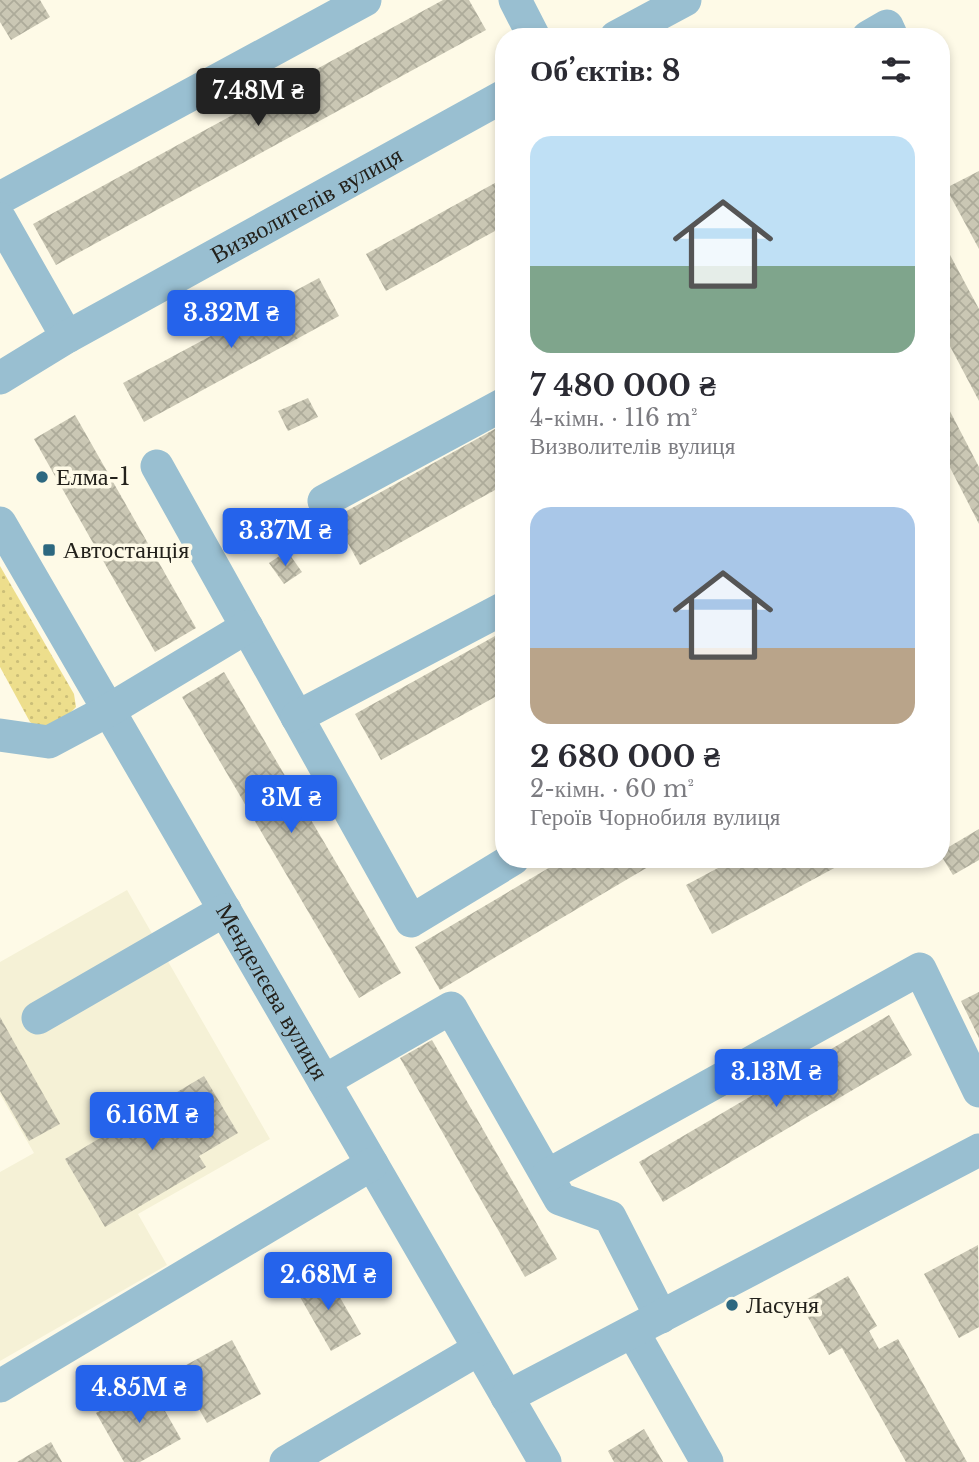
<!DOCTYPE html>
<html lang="uk">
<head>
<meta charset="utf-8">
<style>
	:root { --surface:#fff; --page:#f7f7f7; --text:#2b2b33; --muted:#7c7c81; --accent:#2563eb }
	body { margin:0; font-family:"Libre Baskerville",serif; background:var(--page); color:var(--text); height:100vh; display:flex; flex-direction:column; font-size:26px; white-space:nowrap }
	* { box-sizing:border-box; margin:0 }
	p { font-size:23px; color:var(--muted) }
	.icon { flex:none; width:38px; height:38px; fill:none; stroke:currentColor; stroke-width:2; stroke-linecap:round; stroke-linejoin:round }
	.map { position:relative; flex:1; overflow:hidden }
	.panel { position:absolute; left:495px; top:28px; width:455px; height:840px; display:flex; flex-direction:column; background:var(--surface); border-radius:28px; box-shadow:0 4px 10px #0003 }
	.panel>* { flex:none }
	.price { position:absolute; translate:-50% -60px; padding:0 16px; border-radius:7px; background:var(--accent); color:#fff; font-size:23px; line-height:46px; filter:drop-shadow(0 2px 4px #0008) }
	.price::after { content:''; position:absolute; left:50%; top:42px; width:21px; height:16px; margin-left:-10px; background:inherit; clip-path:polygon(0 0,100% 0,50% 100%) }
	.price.on { background:#222; color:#fff }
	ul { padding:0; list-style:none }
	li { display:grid; align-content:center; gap:14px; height:371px; padding:0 35px }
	li span { display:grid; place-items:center; height:217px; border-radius:21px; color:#555 }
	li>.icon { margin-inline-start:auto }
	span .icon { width:126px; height:126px; fill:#fffc; stroke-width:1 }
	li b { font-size:30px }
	h2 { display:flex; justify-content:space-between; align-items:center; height:84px; padding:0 35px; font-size:30px }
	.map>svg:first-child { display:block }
	.built { fill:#f5f1d6 }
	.grass { fill:url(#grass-dots) }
	.building { fill:url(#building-cross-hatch) }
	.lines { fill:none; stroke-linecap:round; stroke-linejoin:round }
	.minor { stroke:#99bfd1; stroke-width:33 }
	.poi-dot { fill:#2d6880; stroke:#fefae7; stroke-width:2.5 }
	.labels { text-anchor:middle; stroke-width:7; stroke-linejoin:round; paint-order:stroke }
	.street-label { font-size:24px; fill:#23211b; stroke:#fefae7 }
	.poi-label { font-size:24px; fill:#23211b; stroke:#fefae7; text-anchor:start }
</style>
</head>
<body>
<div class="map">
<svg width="979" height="1462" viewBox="0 0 979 1462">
	<defs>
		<pattern id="grass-dots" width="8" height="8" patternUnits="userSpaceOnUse" patternTransform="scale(1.75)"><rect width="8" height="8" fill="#edde8c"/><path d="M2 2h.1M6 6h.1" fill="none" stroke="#cbbe78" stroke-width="1.8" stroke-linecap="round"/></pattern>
		<pattern id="building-cross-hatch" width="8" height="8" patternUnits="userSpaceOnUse" patternTransform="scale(1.75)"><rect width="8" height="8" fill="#cac7b4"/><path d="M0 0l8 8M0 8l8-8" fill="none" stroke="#adab9a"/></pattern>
	</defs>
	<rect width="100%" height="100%" fill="#fefae7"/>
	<polygon class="built" points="127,890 270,1139 138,1214 167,1265 0,1361 0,1172 34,1153 0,1094 0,962"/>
	<path class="grass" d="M0,566L74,694L76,707C64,720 47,735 30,722L0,667Z"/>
	<g class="building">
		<polygon points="0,0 40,0 50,17 11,40 0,22"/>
		<polygon points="443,0 469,0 486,30 56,265 33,224"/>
		<polygon points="979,171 979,249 946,188"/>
		<polygon points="504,178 504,226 386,291 366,254"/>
		<polygon points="942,240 979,309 979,401 942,331"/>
		<polygon points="319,278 339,316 144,422 123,383"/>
		<polygon points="942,396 979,467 979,524 942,452"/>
		<polygon points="308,398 318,417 288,431 278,411"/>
		<polygon points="75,415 196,628 155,652 34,439"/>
		<polygon points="504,424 504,485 360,565 334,518"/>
		<polygon points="287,551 302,572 284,584 269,563"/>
		<polygon points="504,631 504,692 381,760 355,714"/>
		<polygon points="224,672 401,973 359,998 182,697"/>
		<polygon points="979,829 979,860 953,875 942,857 942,851"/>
		<polygon points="564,859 644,859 648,867 440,990 415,947"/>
		<polygon points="735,859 851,859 712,934 686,885"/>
		<polygon points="979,992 979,1038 961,1001"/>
		<polygon points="889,1015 912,1055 663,1202 639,1162"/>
		<polygon points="0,1017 60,1124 29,1141 0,1091"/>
		<polygon points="432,1040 557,1259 525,1277 400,1058"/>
		<polygon points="204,1076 238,1133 199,1156 206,1167 105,1227 65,1159"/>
		<polygon points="978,1245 979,1327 959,1338 924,1274"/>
		<polygon points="326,1273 361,1334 331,1351 296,1290"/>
		<polygon points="848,1276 877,1326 869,1331 879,1349 898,1339 967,1462 906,1462 842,1348 829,1355 800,1303"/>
		<polygon points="232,1340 261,1394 207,1423 177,1370"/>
		<polygon points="149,1383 181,1439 140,1462 124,1462 96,1413"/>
		<polygon points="644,1429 663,1462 614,1462 608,1451"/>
		<polygon points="51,1442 62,1462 17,1462"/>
	</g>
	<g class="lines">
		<g class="minor">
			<polyline points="515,0 534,37"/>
			<polyline points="616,37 685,0"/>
			<polyline points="868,37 887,26 892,37"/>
			<polyline points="0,198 365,0"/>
			<polyline points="0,219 67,337"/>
			<path id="s1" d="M0,378L67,337L504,96"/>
			<polyline points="157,466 411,921 513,859"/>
			<polyline points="324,501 504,404"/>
			<path id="s2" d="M0,523L545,1462"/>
			<polyline points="297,717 504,608"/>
			<polyline points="0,735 49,742 109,710 247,627"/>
			<polyline points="38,1018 225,910"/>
			<polyline points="324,1081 451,1008 560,1199 610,1217 661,1317"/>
			<polyline points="548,1175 920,969 979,1091"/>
			<polyline points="633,1332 707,1462"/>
			<polyline points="0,1386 372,1164"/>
			<polyline points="507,1397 979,1150"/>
			<polyline points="286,1462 479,1349"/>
		</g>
	</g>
	<g class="poi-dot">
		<circle cx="42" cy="477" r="7"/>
		<rect x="42" y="543" width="14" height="14" rx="3.5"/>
		<circle cx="732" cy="1305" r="7"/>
	</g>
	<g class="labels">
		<g class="street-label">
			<text dy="8" stroke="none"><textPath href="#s1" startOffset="352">Визволителів вулиця</textPath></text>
			<text dy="8" stroke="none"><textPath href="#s2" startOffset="542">Менделєєва вулиця</textPath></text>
		</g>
		<g class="poi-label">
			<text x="56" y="485">Елма-1</text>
			<text x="63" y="558">Автостанція</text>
			<text x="746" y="1313">Ласуня</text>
		</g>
	</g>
</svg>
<b class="price on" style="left:258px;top:128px">7.48M ₴</b>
<b class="price" style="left:231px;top:350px">3.32M ₴</b>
<b class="price" style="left:285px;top:568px">3.37M ₴</b>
<b class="price" style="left:291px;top:835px">3M ₴</b>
<b class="price" style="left:776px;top:1109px">3.13M ₴</b>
<b class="price" style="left:152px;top:1152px">6.16M ₴</b>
<b class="price" style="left:328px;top:1312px">2.68M ₴</b>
<b class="price" style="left:139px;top:1425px">4.85M ₴</b>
<section class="panel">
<h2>Об’єктів: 8<svg class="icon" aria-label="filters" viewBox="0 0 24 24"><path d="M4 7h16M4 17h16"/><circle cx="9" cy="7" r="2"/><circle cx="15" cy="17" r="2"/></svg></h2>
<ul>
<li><span style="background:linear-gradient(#bfe0f5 60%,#7fa58c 0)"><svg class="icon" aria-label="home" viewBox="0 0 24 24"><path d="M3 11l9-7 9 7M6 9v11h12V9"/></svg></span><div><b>7 480 000 ₴</b><p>4-кімн. · 116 m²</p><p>Визволителів вулиця</p></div></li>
<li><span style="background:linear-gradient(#a9c7e8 65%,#b9a48a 0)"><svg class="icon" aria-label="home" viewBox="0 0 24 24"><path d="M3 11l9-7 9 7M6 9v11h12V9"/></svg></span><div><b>2 680 000 ₴</b><p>2-кімн. · 60 m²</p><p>Героїв Чорнобиля вулиця</p></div></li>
</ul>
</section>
</div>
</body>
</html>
